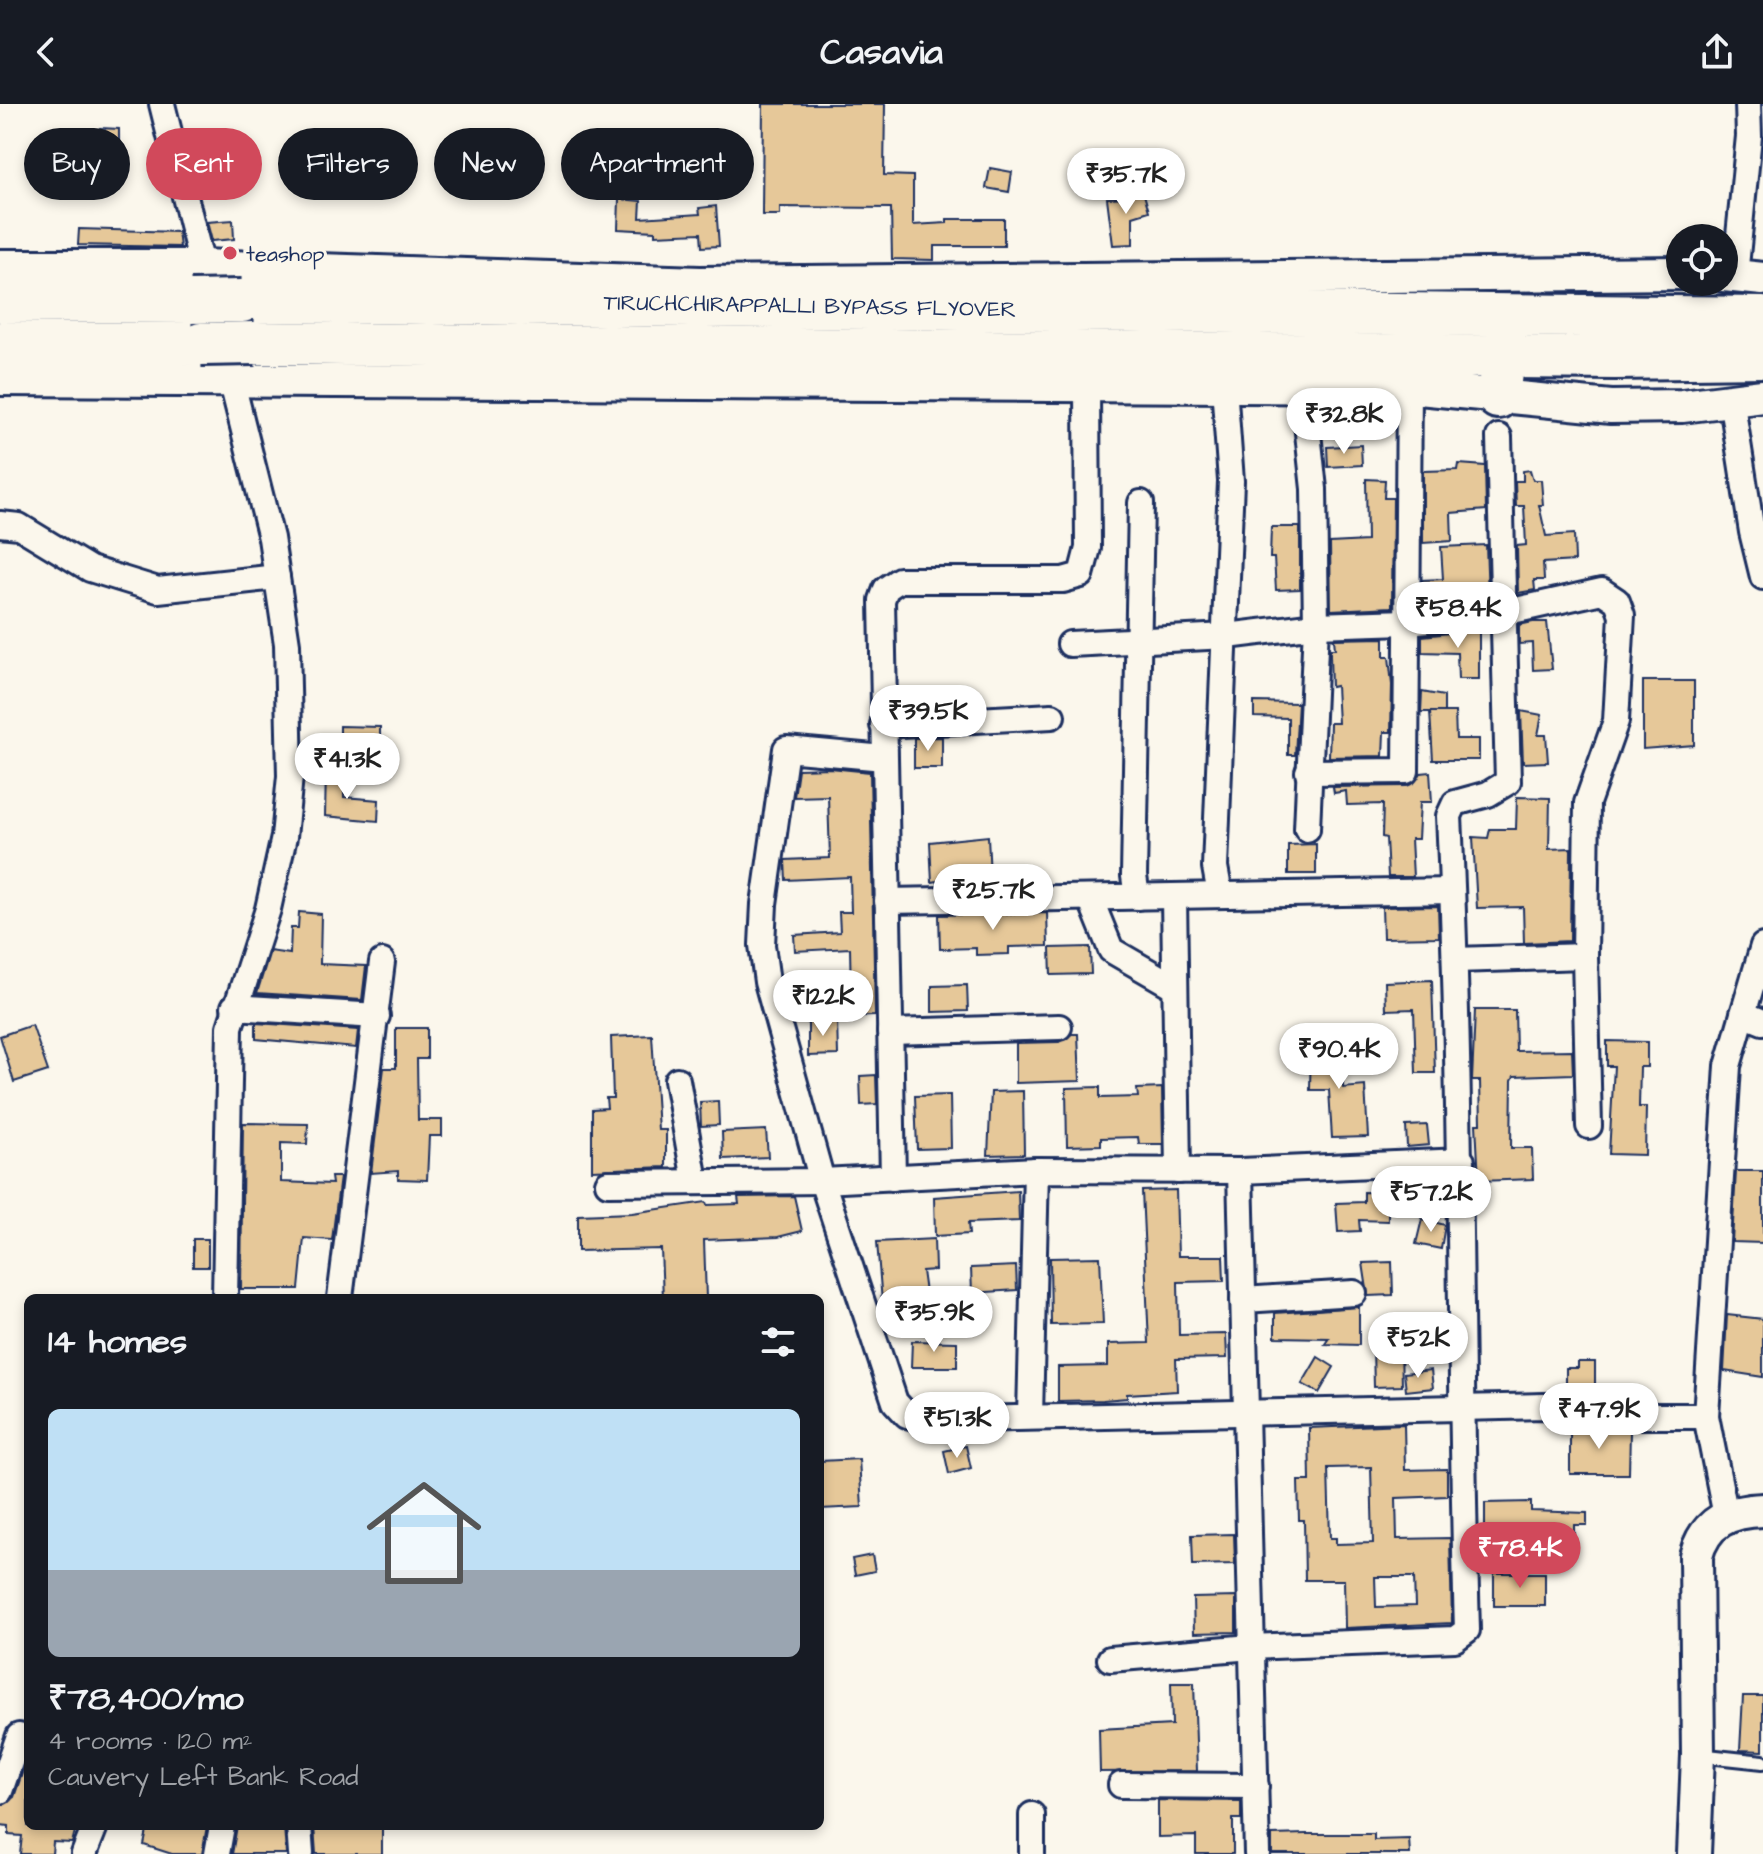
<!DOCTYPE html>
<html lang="en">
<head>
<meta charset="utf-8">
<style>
	:root { --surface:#171b24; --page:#20242c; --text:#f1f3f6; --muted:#9ea1a6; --line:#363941; --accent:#d1495b }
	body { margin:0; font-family:"Architects Daughter",sans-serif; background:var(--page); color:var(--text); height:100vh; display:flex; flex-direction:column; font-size:30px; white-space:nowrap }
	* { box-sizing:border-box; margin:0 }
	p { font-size:26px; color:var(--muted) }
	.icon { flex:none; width:44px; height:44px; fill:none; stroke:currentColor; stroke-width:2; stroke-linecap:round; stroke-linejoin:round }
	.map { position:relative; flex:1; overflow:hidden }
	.details { position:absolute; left:24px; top:1190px; width:800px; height:536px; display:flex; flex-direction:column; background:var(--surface); border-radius:12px; box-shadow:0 4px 12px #0003 }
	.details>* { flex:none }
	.guide { position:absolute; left:24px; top:24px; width:800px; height:72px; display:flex; gap:16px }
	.buttons { position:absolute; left:1666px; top:120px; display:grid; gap:16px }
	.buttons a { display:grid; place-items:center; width:72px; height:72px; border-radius:50%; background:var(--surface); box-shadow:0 4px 12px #0003; font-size:40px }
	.price { position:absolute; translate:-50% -68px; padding:0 18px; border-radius:28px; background:#fff; color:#222; font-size:26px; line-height:52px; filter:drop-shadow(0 2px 4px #0008) }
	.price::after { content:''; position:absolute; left:50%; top:48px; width:24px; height:18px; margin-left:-12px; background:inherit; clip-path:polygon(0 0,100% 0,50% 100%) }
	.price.current { background:var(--accent); color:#fff }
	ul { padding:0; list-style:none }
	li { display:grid; align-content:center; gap:16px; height:424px; padding:0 24px }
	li+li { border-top:2px solid var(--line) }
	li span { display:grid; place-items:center; height:248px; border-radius:12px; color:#555 }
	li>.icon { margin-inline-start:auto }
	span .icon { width:144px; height:144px; fill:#fffc; stroke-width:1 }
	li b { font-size:34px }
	h2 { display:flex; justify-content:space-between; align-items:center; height:96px; padding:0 24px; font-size:34px }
	.pill { padding:0 28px; border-radius:36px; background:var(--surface); box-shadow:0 4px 12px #0003; font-size:28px; line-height:72px }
	.pill.current { background:var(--accent); color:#fff }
	header { display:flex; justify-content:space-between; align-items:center; height:104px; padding:0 24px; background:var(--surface); font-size:36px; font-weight:700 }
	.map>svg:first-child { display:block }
	.building { fill:#e6c899; stroke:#1b2f5e; stroke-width:2; fill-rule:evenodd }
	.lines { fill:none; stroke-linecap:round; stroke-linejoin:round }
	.lane-casing { stroke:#1b2f5e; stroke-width:18 }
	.street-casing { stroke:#1b2f5e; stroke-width:30 }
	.secondary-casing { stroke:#1b2f5e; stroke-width:38 }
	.highway-casing { stroke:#1b2f5e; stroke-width:48 }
	.lane { stroke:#fbf7ec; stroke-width:12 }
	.street { stroke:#fbf7ec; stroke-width:24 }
	.secondary { stroke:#fbf7ec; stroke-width:32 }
	.highway { stroke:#fbf7ec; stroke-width:42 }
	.highway-bridge-casing { stroke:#1b2f5e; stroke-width:48; stroke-linecap:butt }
	.highway-bridge { stroke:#fbf7ec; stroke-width:42 }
	.poi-dot { fill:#d1495b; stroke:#fbf7ec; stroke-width:3 }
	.labels { text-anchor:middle; stroke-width:6; stroke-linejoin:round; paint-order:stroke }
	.poi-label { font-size:22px; fill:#1b2f5e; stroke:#fbf7ec; text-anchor:start }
	.street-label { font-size:22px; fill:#1b2f5e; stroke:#fbf7ec }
</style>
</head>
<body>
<header><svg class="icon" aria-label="back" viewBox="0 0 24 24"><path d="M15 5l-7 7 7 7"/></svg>Casavia<svg class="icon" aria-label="share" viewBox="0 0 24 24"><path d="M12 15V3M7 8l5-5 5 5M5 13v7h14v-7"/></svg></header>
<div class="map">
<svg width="1763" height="1750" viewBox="0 0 1763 1750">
	<rect width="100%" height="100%" fill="#fbf7ec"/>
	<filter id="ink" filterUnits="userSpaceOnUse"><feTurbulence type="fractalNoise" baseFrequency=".0125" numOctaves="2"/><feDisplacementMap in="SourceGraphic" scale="16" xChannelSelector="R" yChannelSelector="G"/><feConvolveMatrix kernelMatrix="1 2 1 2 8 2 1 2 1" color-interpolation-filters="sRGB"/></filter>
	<g filter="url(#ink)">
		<g class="building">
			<polygon points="763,0 885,0 884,71 913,72 913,121 947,119 947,115 1004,115 1004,142 934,142 934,156 892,155 891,104 780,103 780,111 762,111"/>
			<polygon points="100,24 119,25 119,45 99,44"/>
			<polygon points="657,58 659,76 640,78 638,60"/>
			<polygon points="990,64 1012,68 1009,88 986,84"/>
			<polygon points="1142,84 1149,107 1133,112 1133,140 1113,141 1107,94 1128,93 1127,89"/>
			<polygon points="619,95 641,97 640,114 700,110 699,104 716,102 719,142 702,143 701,129 655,131 655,127 618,125"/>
			<polygon points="233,116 234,135 212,137 207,118"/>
			<polygon points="79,125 178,128 180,143 78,141"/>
			<polygon points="1361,341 1362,361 1328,363 1327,343"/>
			<polygon points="1459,360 1485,362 1486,406 1451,409 1452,437 1423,439 1423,367 1458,366"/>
			<polygon points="1530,366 1533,376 1541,376 1543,401 1539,401 1546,432 1574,430 1575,457 1543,459 1544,476 1534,476 1535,486 1518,489 1517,442 1526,441 1524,402 1516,402 1515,377 1523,377 1523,367"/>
			<polygon points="1366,375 1385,376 1384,394 1393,394 1392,503 1331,506 1330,439 1367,437"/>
			<polygon points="1271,423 1300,423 1300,485 1276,486 1274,454 1270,454"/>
			<polygon points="1486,441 1488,492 1429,496 1430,501 1422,501 1422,476 1443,475 1441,443"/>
			<polygon points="1533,518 1547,518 1552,565 1533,566 1532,539 1519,540 1519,521"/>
			<polygon points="1479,526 1479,575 1458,575 1457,549 1422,548 1422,532"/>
			<polygon points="1384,534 1384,553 1389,553 1392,581 1391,628 1384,628 1383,652 1329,653 1330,619 1338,619 1336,582 1331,583 1330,551 1330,545 1335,545 1334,535"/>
			<polygon points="1643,577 1694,577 1694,641 1643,645"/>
			<polygon points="1422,588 1444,592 1444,608 1421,608"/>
			<polygon points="1254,598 1298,599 1295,651 1288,651 1288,614 1254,613"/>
			<polygon points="1521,607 1542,611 1538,631 1546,631 1548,658 1523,659"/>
			<polygon points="1430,608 1455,608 1456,635 1479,635 1479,656 1433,656"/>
			<polygon points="340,622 380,623 380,649 340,649"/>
			<polygon points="942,633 942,664 914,664 914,634"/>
			<polygon points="830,664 870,668 875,912 835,913 834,890 851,890 850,844 795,847 794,831 840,828 839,808 851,808 850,773 786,776 785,756 830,754 828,692 794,693 798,665"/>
			<polygon points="326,667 344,667 344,693 379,696 378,717 325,712"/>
			<polygon points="1430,668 1432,698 1420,698 1418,735 1411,735 1413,773 1388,773 1386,734 1382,733 1383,700 1347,701 1346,687 1334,689 1333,683 1407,682 1414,679 1421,669"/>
			<polygon points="1517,693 1550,694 1549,745 1571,744 1570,837 1524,839 1523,803 1477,804 1473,733 1488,734 1490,725 1516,725"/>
			<polygon points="988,732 990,773 962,774 962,781 938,781 938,777 932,778 930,738"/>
			<polygon points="1316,740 1316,770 1288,770 1288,741"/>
			<polygon points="1438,802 1439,833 1383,834 1382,803"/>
			<polygon points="299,808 321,810 320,860 366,862 362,896 257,889 270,847 290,850 291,824 298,824"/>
			<polygon points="1047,809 1048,842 1009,843 1009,850 976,851 976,844 940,845 939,811"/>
			<polygon points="1090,843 1091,870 1051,871 1050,844"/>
			<polygon points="1432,876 1435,969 1416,969 1414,905 1386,906 1385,878"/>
			<polygon points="967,881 968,907 932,908 932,882"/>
			<polygon points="1475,906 1515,906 1516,947 1572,946 1573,970 1514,972 1512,976 1511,1044 1532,1044 1533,1075 1479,1077 1476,1020 1481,1020 1480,977 1472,977"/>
			<polygon points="837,916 838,951 808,952 808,917"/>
			<polygon points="256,919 358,926 356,944 256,935"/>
			<polygon points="32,921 48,967 14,978 0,932"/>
			<polygon points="396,924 427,924 427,955 417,955 418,1016 442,1016 442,1032 429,1032 427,1076 398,1075 398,1067 371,1069 384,964 396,964"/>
			<polygon points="1072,930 1078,930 1080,977 1016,979 1016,939 1059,938"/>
			<polygon points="652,931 658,1026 666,1026 666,1063 592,1066 592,1005 607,1004 606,994 613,994 611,933"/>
			<polygon points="1607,937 1647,938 1647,963 1640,963 1639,1003 1646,1003 1645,1051 1609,1050 1614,962 1607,962"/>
			<polygon points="1311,938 1343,939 1343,984 1365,982 1368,1033 1332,1034 1329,986 1310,986"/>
			<polygon points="876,971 877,1000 861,1001 860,972"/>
			<polygon points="1100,983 1100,994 1138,993 1137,985 1162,984 1163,1040 1139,1040 1138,1033 1101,1034 1101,1041 1067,1042 1066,984"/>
			<polygon points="1023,987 1024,1050 988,1051 991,988"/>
			<polygon points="950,991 951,1044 917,1045 915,992"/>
			<polygon points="718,997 719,1021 701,1022 700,998"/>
			<polygon points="243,1019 308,1020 307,1040 281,1039 281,1078 332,1080 331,1073 340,1073 332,1136 304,1134 299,1185 241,1185"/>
			<polygon points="1427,1021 1429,1041 1407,1043 1406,1022"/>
			<polygon points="766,1026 768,1053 723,1055 722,1028"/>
			<polygon points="1736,1067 1763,1067 1763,1139 1732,1138"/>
			<polygon points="1176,1086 1178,1152 1223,1152 1224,1177 1178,1178 1179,1231 1226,1230 1227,1254 1176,1255 1177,1287 1127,1290 1127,1294 1103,1296 1058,1297 1058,1263 1108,1262 1108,1240 1149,1239 1142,1087"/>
			<polygon points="1018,1087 1019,1117 968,1119 969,1130 935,1132 934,1093"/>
			<polygon points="1364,1088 1388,1089 1388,1117 1359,1116 1360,1127 1338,1128 1336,1099 1364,1098"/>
			<polygon points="794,1092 802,1127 778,1133 704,1136 706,1194 663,1194 661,1145 578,1147 578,1111 632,1109 706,1098 707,1101 739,1100 738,1093"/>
			<polygon points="1422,1115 1445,1121 1441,1145 1416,1140"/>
			<rect x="193" y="1135" width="15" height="28"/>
			<polygon points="934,1135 935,1166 922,1167 927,1203 883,1210 877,1138"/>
			<polygon points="1100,1153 1103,1220 1051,1221 1050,1154"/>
			<polygon points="1392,1158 1393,1191 1368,1192 1363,1159"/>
			<polygon points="1016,1162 1017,1186 972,1189 971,1164"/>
			<polygon points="1359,1203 1359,1241 1325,1240 1329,1234 1275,1233 1275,1209"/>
			<polygon points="1727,1211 1763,1215 1763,1273 1724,1267"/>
			<polygon points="912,1237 957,1238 957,1263 911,1263"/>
			<polygon points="1373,1244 1401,1244 1402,1282 1374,1283"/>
			<polygon points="1318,1253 1334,1263 1319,1289 1302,1280"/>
			<polygon points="1578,1258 1595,1258 1595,1293 1566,1290 1566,1264 1578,1264"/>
			<polygon points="1431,1266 1433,1284 1406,1287 1404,1269"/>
			<path d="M1404,1320L1405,1366L1447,1365V1392L1396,1394L1397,1435L1450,1434L1452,1519L1345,1524L1344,1476H1305L1304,1416H1299L1298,1377H1310L1309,1324ZM1371,1363L1373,1439L1336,1440V1434H1330L1328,1364ZM1375,1473H1414L1415,1502L1376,1503Z"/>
			<polygon points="1570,1320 1630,1327 1629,1370 1570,1370"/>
			<polygon points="966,1342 971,1364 949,1370 944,1347"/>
			<polygon points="859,1355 862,1403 820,1405 820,1357"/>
			<polygon points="1531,1398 1531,1407 1587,1409 1587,1421 1574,1421 1574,1441 1556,1440 1557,1422 1485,1425 1485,1399"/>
			<polygon points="1234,1430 1235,1460 1193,1461 1192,1431"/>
			<polygon points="872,1451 875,1467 855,1471 852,1455"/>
			<rect x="1494" y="1469" width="51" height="33"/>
			<polygon points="1236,1493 1236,1528 1194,1529 1193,1494"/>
			<polygon points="1171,1579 1194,1579 1197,1667 1100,1668 1099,1625 1172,1621"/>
			<polygon points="1743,1592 1763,1592 1763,1647 1740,1646"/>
			<polygon points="28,1652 28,1722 76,1723 72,1739 53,1738 52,1750 20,1750 22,1732 9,1731 9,1722 0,1721 0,1702 14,1693"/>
			<polygon points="1158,1696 1241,1697 1241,1715 1233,1715 1233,1750 1196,1750 1196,1732 1158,1733"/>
			<polygon points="148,1722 207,1722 202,1750 172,1750 144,1741"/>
			<polygon points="237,1722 284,1722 286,1750 232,1750"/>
			<polygon points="314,1722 382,1724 382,1750 316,1750"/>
			<polygon points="1306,1730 1374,1730 1374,1736 1409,1735 1410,1750 1272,1750 1272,1731"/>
		</g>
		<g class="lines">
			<g class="lane-casing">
				<polyline id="lane" points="1698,1651 1763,1658"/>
			</g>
			<g class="street-casing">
				<g id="street">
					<polyline points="162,0 206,177"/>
					<polyline points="1735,172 1749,32 1748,0"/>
					<polyline points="1224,282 1231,377 1215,763 1219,785 1227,791 1452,787"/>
					<polyline points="1303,282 1314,385 1316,521 1307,725"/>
					<polyline points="1731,294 1752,428 1763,473"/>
					<polyline points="0,420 19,422 90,465 158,486 277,473"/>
					<polyline points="1070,540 1227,532 1316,521 1406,518 1503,509 1602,487 1617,497 1622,511 1616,617 1587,699 1585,852 1589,1022"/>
					<polyline points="883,621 1052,612"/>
					<polyline points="884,654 786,645 764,800 762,841 767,878 822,1077 895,1298 907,1311 925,1316 1544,1302 1627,1312 1706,1312 1726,1412"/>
					<polyline points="1308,668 1406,667 1409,283"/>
					<polyline points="1174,792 1178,1067"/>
					<polyline points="1137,793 1134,772 1141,399"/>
					<polyline points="1090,794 1111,846 1175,883"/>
					<polyline points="887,797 1227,791"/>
					<polyline points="1763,842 1743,910 1763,918"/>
					<polyline points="1455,856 1585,852"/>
					<polyline points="234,903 377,912"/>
					<polyline points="890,928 1059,923"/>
					<polyline points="677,976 695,1077"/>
					<polyline points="1240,1067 1257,1750"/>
					<polyline points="893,1074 882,496 886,485 899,476 1063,476 1081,471 1088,444 1087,282"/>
					<polyline points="608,1079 822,1077 1036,1066 1240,1067 1462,1057"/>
					<polyline points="225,1194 230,923 268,805 284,733 290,672 287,540 271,434 228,263"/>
					<polyline points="340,1194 382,858"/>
					<polyline points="1243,1196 1354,1189"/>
					<polyline points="1030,1312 1036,1066"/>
					<polyline points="1706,1312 1728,962 1743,910"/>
					<path d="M1110,1555L1251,1543L1455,1535L1467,1526C1459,1255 1462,983 1449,712L1455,699L1488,690L1508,678L1499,333"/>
					<polyline points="1121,1681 1256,1682"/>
					<polyline points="0,1687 19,1632"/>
					<polyline points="299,1722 301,1750"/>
					<polyline points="84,1750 95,1722"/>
					<polyline points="217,1750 222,1722"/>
					<polyline points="1032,1750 1032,1711"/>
				</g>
			</g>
			<g class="secondary-casing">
				<g id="secondary">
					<polyline points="0,162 202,162 700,179 1680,169"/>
					<polyline points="1724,171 1763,175"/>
					<polyline points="0,275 1409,283 1611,303 1682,302 1763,292"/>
					<path d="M1694,1750L1698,1651L1696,1452C1705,1417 1730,1407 1763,1406"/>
				</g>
			</g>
			<g class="highway-casing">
				<g id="highway">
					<polyline points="0,197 191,198"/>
					<polyline points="242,197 1763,214"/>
					<polyline points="0,239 201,240"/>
					<polyline points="255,239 1615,254 1763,252"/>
					<polyline points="1498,293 1503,252"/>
				</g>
			</g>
			<use href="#lane" class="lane"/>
			<use href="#street" class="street"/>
			<use href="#secondary" class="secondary"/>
			<use href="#highway" class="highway"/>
			<g class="highway-bridge-casing">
				<g id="highway-bridge">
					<polyline points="191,198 242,197"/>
					<polyline points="201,240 255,239"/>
				</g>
			</g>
			<use href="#highway-bridge" class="highway-bridge"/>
		</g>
	</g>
	<circle class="poi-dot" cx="230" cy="149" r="8"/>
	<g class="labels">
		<g class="poi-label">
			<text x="246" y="157">teashop</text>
		</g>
		<g class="street-label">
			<text transform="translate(810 201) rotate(1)" y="8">TIRUCHCHIRAPPALLI BYPASS FLYOVER</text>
		</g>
	</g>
</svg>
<div class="buttons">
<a><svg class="icon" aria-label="locate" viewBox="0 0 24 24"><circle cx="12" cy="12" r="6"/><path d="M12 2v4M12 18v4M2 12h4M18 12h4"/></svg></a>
</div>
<b class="price" style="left:1126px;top:112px">₹35.7K</b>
<b class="price" style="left:1344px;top:352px">₹32.8K</b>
<b class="price" style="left:1458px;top:546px">₹58.4K</b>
<b class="price" style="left:928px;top:649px">₹39.5K</b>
<b class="price" style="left:347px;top:697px">₹41.3K</b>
<b class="price" style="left:993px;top:828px">₹25.7K</b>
<b class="price" style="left:823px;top:934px">₹122K</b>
<b class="price" style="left:1339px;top:987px">₹90.4K</b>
<b class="price" style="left:1431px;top:1130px">₹57.2K</b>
<b class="price" style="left:934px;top:1250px">₹35.9K</b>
<b class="price" style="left:1418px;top:1276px">₹52K</b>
<b class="price" style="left:1599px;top:1347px">₹47.9K</b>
<b class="price" style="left:957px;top:1356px">₹51.3K</b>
<b class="price current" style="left:1520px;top:1486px">₹78.4K</b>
<div class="guide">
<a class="pill">Buy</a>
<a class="pill current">Rent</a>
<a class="pill">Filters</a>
<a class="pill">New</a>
<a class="pill">Apartment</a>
</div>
<section class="details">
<h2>14 homes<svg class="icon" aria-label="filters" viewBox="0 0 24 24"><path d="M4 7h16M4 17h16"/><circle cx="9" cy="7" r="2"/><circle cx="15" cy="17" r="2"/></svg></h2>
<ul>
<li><span style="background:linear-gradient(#bfe0f5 65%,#9aa5b1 0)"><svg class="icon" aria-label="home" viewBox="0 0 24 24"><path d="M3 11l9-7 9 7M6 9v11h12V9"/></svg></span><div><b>₹78,400/mo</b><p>4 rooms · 120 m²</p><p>Cauvery Left Bank Road</p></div></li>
</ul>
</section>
</div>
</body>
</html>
